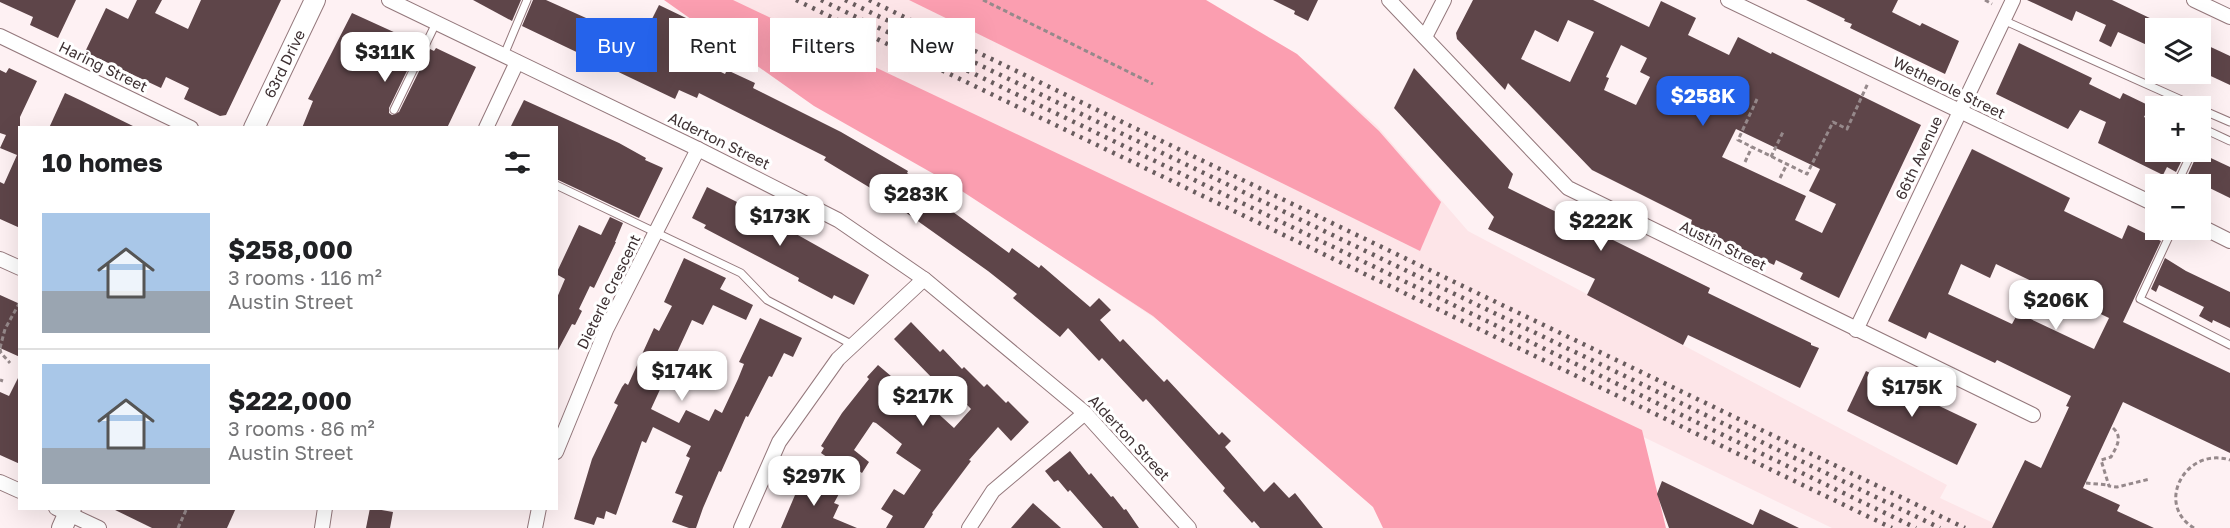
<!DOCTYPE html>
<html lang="en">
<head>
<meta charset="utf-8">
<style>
	:root { --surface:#fff; --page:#f6f6f6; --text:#202124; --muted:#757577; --line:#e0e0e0; --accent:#2563eb }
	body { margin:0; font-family:"Golos Text",sans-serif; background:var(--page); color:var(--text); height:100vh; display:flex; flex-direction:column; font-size:22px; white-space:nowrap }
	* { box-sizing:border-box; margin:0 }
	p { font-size:20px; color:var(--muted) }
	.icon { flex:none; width:33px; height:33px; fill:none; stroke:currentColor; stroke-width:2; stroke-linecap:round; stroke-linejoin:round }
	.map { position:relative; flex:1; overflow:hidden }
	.drawer { position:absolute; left:18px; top:126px; width:540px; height:384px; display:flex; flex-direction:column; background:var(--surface); border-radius:0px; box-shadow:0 6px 24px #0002 }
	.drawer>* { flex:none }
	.guide { position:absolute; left:576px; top:18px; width:570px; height:54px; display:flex; gap:12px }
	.controls { position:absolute; left:2145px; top:18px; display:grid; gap:12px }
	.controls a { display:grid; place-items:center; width:66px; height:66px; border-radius:0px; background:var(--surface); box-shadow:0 6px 24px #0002; font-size:30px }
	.price { position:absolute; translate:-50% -51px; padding:0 14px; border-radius:12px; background:#fff; color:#222; font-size:20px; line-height:39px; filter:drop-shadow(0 2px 3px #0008) }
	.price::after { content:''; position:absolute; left:50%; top:36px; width:18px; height:14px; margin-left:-9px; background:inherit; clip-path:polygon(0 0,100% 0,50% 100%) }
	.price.active { background:var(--accent); color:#fff }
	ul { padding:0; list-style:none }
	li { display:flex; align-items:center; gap:18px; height:150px; padding:0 24px }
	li+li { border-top:2px solid var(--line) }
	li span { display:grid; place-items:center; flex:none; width:168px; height:120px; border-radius:0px; color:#555 }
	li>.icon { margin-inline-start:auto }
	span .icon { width:72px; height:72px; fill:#fffc; stroke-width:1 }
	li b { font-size:26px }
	h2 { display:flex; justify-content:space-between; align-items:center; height:72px; padding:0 24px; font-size:26px }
	.tag { padding:0 21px; border-radius:0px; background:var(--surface); box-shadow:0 6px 24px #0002; font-size:21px; line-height:54px }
	.tag.active { background:var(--accent); color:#fff }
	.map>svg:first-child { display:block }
	.built { fill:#fde5e8 }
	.forest { fill:#fb9eb0 }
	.building { fill:#5e4549; fill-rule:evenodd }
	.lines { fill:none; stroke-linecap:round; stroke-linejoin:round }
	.lane-casing { stroke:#94787c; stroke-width:9 }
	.street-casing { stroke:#94787c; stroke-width:16 }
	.secondary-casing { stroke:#94787c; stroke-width:22 }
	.path { stroke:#96898b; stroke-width:3; stroke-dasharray:4.5 3; stroke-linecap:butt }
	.lane { stroke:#fff; stroke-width:7 }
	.street { stroke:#fff; stroke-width:14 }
	.secondary { stroke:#fff; stroke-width:20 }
	.rail { stroke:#695c5e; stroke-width:4.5; stroke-dasharray:3 6; stroke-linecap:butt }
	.labels { text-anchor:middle; stroke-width:6; stroke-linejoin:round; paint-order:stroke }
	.street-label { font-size:15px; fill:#3e3133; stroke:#fff }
</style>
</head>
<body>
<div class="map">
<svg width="2230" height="528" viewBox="0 0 2230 528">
	<rect width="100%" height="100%" fill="#fef1f3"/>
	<polygon class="built" points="677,0 1206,0 1297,54 1377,126 1468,231 1947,485 1940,498 2004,528 1832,528 1629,430 1213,357"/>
	<g class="forest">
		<polygon points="664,0 733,0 1642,430 1666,528 1383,528 1373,507 1153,316 948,182 814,106"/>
		<polygon points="909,0 1206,0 1297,54 1379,131 1441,202 1420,251"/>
	</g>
	<g class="building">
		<polygon points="0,0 76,0 58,38 30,25 33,17 0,2"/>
		<polygon points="137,0 162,0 155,13 188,29 201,0 281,0 226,115 220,116 184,99 189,88 166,77 161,88 85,52 106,8 128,19"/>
		<polygon points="473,0 521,0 512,21"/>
		<polygon points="533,0 546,0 595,22 592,29 615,40 619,32 640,43 659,5 711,30 697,60 725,74 727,70 755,83 753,88 841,132 908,171 907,173 937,193 934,198 1009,253 1012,248 1039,268 1041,265 1090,307 1099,298 1111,310 1100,320 1120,342 1123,339 1164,382 1167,379 1219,435 1222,432 1231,441 1225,447 1264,492 1274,482 1289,498 1295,493 1323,528 1260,528 1254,521 1252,523 1223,491 1225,488 1146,399 1143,402 1102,358 1099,361 1068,328 1060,337 1013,298 1017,294 988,271 891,202 892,201 824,160 826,157 699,93 697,98 679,90 675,99 522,26"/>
		<polygon points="1273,0 1318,0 1308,21 1294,14 1295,11"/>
		<path d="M1473,0H1593L1649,27L1661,1L1696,18L1688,35L1729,55L1738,37L1771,54L1772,52L1921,125L1839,298L1800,279L1803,273L1776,260L1774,265L1690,226L1692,220L1592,170L1508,83L1505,90L1457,39L1456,33ZM1568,20L1594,32L1570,82L1521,59L1535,30L1558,42ZM1621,45L1647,58L1640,72L1650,77L1636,105L1604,90L1609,78L1606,77ZM1736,129L1820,169L1809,191L1836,204L1822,233L1795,220L1806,196L1722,157Z"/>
		<polygon points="1806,0 1898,0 1892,12 1920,26 1922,23 1959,41 1945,74 1850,28 1852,24 1844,21 1845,19"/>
		<polygon points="2027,0 2112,0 2156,21 2156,49 2118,32 2111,47 2099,41 2106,25 2076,11 2072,21"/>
		<polygon points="352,13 420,44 389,108 389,113 392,115 399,112 430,49 434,51 436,48 476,67 447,128 302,128 313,101 308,99"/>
		<polygon points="2200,42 2230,56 2230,85 2200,71"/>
		<polygon points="2019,43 2092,78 2089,84 2120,99 2123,93 2150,106 2144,117 2156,123 2156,152 2186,152 2176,172 2167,167 2163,175 2098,143 2106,122 2080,110 2068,129 1996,94"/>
		<polygon points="9,68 37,81 20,117 20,228 0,219 0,182 4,184 17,155 0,148 6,135 0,133 0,70 6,73"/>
		<polygon points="1414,68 1513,174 1508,188 1710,288 1708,293 1811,343 1811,345 1819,348 1800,388 1688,335 1683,345 1587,295 1595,279 1488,229 1494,217 1394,108"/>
		<polygon points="65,93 82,101 137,128 49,128"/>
		<polygon points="524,100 619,143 646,158 645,160 663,168 639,218 556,179 556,128 510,128"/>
		<path d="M1972,149L2070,198L2064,211L2122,239L2128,225L2161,241L2123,322L2230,373V453L2123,402L2083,488L2120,505L2117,511L2154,528H1992L2025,460L2041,468L2069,407L2066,406L2071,396L1997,360L1995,363L1929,332L1926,339L1888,321ZM1961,264L1990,278L1996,264L2109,318L2094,349L2018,313L2012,324L1948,294Z"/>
		<polygon points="2198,152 2230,167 2230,198 2187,177"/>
		<polygon points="707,187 789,228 789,230 869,275 854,305 834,295 832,299 798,281 799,278 704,228 706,225 692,218"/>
		<polygon points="610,217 623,223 615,242 616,242 594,288 590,286 579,309 582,311 575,325 572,324 556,354 556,300 565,279 556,274 579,225 601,235"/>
		<polygon points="684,258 726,278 720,289 753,305 746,320 713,305 703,325 692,320 651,409 679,423 686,410 709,421 715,409 722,413 738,379 744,364 739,362 760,318 802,338 793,357 784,353 772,377 769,376 748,417 746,416 721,472 719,471 703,508 696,528 689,528 672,522 683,496 675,493 690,458 686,456 691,446 653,427 646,443 642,441 616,515 606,511 604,519 597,517 594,525 574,519 592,459 618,405 614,403 622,387 625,383 628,385 654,328 659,331 672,306 664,302"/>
		<polygon points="2165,258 2186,271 2230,292 2230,328 2213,320 2212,323 2199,316 2204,307 2159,285 2156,292 2151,289"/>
		<polygon points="0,295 20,304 20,357 0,348"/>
		<path d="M911,322L940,352L943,349L962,369L964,367L984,387L987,384L1006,403L1008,401L1029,422L1011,441L998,427L969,460L971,461L932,513L933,514L924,528H886L893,516L881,509L894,489L904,495L921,470L896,453L902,444L876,423L873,422L854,450L869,462L862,473L853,467L850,473L821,453L824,448L821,446L842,413L869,379L867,377L878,365L918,399L936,382L894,339ZM951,388L971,409L954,428L932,408Z"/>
		<polygon points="1866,371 1977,424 1957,465 1847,411"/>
		<polygon points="20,374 20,464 0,455 0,392 9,396"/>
		<polygon points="1070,451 1089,475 1091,473 1111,497 1113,496 1124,510 1126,509 1139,528 1103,528 1070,490 1068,492 1058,480 1054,482 1045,471"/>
		<polygon points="809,475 840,492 834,503 839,505 833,518 857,528 781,528 795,495"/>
		<polygon points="1662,481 1753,525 1760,509 1799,528 1669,528 1657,494"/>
		<polygon points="1033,503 1061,528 1011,528"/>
		<polygon points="111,508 236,508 227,528 152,528"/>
		<polygon points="370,508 393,512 390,528 366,528"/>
	</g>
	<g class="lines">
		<g class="lane-casing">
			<g id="lane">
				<polyline points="2003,20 2195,106"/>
				<polyline points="504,55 527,0"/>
				<polyline points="2200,109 2230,122"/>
				<polyline points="394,110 436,23"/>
				<polyline points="2200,132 2202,128 2230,141"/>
				<polyline points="2177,184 2192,152"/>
				<polyline points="556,185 741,273 767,300 853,345"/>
				<polyline points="2172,230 2140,299 2230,345"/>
			</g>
		</g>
		<g class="street-casing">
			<g id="street">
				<polyline points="389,0 698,149 838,220 924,279 1085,413 1189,528"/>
				<polyline points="1389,0 1568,188 2033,415"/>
				<polyline points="1728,0 2156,205"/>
				<polyline points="2194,0 2230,17"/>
				<polyline points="0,36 191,128"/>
				<polyline points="1425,37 1444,0"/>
				<polyline points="486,128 517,62"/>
				<polyline points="2200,226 2230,241"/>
				<polyline points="0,259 20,268"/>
				<polyline points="1856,330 2013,0"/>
				<polyline points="556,452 606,330 698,149"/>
				<polyline points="0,482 20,491"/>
				<polyline points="56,508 99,528"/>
				<polyline points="322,528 325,508"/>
				<polyline points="535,528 539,508"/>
				<polyline points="741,528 779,442 838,359 924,279"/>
				<polyline points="969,528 993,491 1085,413"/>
			</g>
		</g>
		<g class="secondary-casing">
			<g id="secondary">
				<polyline points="254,128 315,0"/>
				<polyline points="62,528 71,508"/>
			</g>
		</g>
		<g class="path">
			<polyline points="983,0 1153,84"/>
			<polyline points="1985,0 1992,4"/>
			<polyline points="1757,99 1738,140 1807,174 1833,122 1847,129 1868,83"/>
			<polyline points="1771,157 1783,132"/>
			<polyline points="1745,162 1752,147"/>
			<polyline points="1780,178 1787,164"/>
			<polyline points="0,348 5,329 20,302"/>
			<polyline points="0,349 1,353 10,363"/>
			<polyline points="0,380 3,381"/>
			<path d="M2113,428C2123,437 2117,446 2111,457L2101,460L2109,486L2117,487L2150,479"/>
			<polyline points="2086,483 2108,485"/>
			<polyline points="178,528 187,508"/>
			<path d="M2194,528C2154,504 2186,446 2230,460"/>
		</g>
		<use href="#lane" class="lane"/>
		<use href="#street" class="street"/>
		<use href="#secondary" class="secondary"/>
		<g class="rail">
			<polyline points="796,0 1892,528"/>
			<polyline points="821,0 1916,528"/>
			<polyline points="845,0 1940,528"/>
			<polyline points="869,0 1965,528"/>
		</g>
	</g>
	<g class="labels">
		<g class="street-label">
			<text transform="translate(285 64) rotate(-64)" y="5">63rd Drive</text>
			<text transform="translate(103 67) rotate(26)" y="5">Haring Street</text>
			<text transform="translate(1949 88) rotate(26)" y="5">Wetherole Street</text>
			<text transform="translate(719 141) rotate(26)" y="5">Alderton Street</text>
			<text transform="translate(1919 158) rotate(-65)" y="5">66th Avenue</text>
			<text transform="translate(1723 246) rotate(26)" y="5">Austin Street</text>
			<text transform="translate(609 292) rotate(-64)" y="5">Dieterle Crescent</text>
			<text transform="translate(1129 438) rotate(47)" y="5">Alderton Street</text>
		</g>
	</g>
</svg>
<div class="controls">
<a><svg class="icon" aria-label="layers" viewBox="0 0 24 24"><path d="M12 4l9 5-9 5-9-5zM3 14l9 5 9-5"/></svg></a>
<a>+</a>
<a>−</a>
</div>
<b class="price" style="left:385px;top:83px">$311K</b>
<b class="price active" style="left:1703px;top:127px">$258K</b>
<b class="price" style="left:916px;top:225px">$283K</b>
<b class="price" style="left:780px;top:247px">$173K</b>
<b class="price" style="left:1601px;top:252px">$222K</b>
<b class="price" style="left:2056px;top:331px">$206K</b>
<b class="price" style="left:682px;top:402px">$174K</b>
<b class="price" style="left:1912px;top:418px">$175K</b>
<b class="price" style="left:923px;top:427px">$217K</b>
<b class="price" style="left:814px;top:507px">$297K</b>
<div class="guide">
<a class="tag active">Buy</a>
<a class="tag">Rent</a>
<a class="tag">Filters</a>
<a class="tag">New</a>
</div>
<section class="drawer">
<h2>10 homes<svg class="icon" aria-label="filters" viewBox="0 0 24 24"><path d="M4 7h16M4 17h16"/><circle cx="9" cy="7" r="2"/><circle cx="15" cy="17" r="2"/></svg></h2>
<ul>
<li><span style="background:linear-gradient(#a9c7e8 65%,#9aa5b1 0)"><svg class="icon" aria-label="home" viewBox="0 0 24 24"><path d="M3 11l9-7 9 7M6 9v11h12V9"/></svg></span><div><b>$258,000</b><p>3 rooms · 116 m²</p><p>Austin Street</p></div></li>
<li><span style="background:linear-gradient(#a9c7e8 70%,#9aa5b1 0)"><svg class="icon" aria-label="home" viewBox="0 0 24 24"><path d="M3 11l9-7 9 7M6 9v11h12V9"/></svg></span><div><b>$222,000</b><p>3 rooms · 86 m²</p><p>Austin Street</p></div></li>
</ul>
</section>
</div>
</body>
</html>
